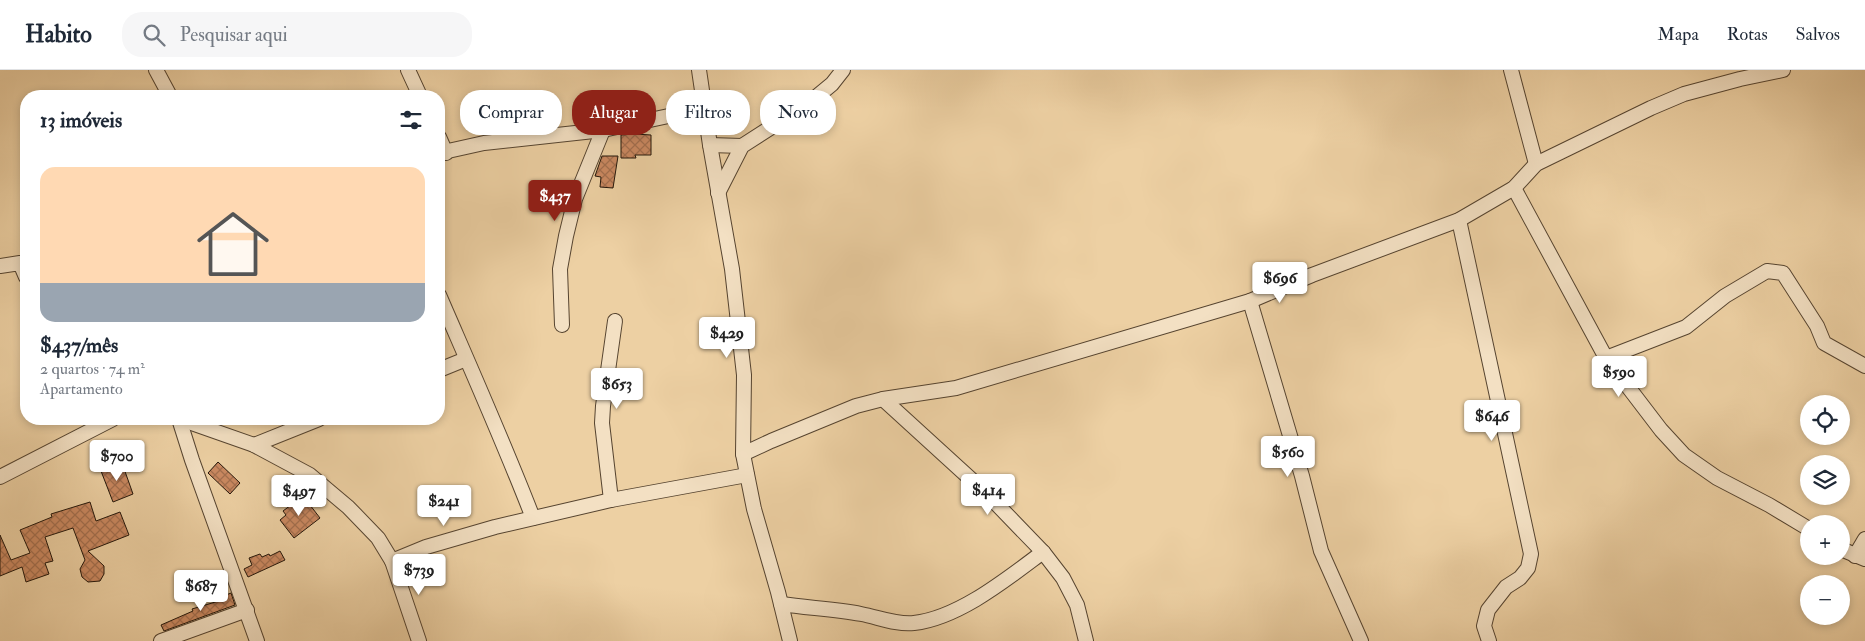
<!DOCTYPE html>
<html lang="pt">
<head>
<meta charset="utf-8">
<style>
	:root { --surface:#fff; --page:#f6f6f7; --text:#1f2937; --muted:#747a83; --line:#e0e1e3; --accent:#8f2418 }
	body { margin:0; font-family:"IM FELL Double Pica",serif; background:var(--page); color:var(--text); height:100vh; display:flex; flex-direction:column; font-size:19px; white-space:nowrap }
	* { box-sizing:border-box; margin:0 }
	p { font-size:16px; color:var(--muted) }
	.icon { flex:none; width:28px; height:28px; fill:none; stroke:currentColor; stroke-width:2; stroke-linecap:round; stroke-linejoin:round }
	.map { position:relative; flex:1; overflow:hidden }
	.panel { position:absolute; left:20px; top:20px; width:425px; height:335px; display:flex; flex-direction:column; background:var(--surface); border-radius:20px; box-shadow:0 2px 8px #0003 }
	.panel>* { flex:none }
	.guide { position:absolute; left:460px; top:20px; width:475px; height:45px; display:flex; gap:10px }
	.tools { position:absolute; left:1800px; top:325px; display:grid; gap:10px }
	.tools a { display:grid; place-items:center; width:50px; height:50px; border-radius:50%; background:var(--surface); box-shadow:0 2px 8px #0003; font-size:25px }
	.price { position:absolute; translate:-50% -42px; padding:0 11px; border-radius:5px; background:#fff; color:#222; font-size:16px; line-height:32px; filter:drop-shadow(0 1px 2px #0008) }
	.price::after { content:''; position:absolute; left:50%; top:30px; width:15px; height:11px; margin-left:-8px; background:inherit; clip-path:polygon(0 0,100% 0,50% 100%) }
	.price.on { background:var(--accent); color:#fff }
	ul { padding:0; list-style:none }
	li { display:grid; align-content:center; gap:10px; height:265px; padding:0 20px }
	li span { display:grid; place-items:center; height:155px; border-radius:15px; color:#555 }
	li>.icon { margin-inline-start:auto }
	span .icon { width:90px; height:90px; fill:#fffc; stroke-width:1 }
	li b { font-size:21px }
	h2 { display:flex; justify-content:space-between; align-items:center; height:60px; padding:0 20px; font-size:21px }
	.tag { padding:0 18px; border-radius:20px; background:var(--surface); box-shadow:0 2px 8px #0003; font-size:18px; line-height:45px }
	.tag.on { background:var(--accent); color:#fff }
	header { display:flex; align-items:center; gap:30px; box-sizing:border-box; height:70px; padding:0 25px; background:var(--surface); border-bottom:1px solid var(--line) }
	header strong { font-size:24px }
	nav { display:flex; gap:28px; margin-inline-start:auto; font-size:18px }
	.search { width:350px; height:45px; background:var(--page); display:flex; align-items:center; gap:12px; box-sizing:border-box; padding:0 18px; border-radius:20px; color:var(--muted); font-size:19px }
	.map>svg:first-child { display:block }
	.building { fill:url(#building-cross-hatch); stroke:#23160a }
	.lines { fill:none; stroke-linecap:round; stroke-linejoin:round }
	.street-casing { stroke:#564430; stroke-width:16 }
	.street { stroke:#f3e0c3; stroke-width:14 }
</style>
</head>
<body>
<header>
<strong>Habito</strong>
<div class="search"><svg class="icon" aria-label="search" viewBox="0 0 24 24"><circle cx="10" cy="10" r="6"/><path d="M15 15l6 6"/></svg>Pesquisar aqui</div>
<nav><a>Mapa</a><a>Rotas</a><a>Salvos</a></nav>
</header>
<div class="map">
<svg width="1865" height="571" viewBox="0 0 1865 571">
	<defs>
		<pattern id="building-cross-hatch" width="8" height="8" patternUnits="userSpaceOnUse" patternTransform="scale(1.25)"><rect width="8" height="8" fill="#cb8961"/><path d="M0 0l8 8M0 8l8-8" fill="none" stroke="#a46f4e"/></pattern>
	</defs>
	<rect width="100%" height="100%" fill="#edd0a3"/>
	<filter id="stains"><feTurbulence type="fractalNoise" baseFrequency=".004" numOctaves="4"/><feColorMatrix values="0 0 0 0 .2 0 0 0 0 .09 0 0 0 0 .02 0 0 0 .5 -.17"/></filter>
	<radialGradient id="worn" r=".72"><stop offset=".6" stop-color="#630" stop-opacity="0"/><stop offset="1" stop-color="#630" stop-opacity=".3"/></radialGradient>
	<g class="building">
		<polygon points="635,64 651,65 651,85 635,85 636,88 621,88 621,65"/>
		<polygon points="602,86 618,86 613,118 600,117 601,107 595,106"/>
		<polygon points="218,392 240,413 230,424 208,403"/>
		<polygon points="122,393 133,424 113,432 101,401"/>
		<polygon points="303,426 320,448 294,468 280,450 286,445 283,441"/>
		<polygon points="90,432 96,451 120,442 129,465 88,481 104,496 104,504 100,511 88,512 82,507 80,499 85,490 73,458 45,467 53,491 45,493 49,504 26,512 22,497 0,506 0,465 11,490 30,483 20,460 52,447 51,444"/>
		<polygon points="280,481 285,490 248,507 244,499 252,495 249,488 260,484 262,487 269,484 270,486"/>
		<polygon points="231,523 235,535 164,561 161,555 193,541 192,539 222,530 221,527"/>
	</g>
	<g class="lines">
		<g class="street-casing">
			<g id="street">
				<polyline points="156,0 170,26"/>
				<polyline points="408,0 420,26"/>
				<polyline points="699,0 710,75 732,199 744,305 743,384 754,439 778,522 790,571"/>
				<polyline points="1511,0 1536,94"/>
				<polyline points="439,67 446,83"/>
				<polyline points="710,75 742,76"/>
				<polyline points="439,83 484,73 603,60 706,38"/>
				<polyline points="1514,118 1606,288 1661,360 1684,385 1717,408 1769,435 1809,459"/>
				<polyline points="718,123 742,76 809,33 832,14 843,0"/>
				<polyline points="1459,150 1531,484 1528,498 1520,508 1506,517 1488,540 1484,556 1489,571"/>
				<polyline points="0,196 20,193 26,207"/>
				<path d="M439,225C471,299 504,373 533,448"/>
				<polyline points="1250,231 1302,406 1321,481 1361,571"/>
				<polyline points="562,255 560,199 566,166 575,129 603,60"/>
				<polyline points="1606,288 1686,257 1725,226 1767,201 1783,203 1817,256 1824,273 1865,296"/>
				<polyline points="439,300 466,289"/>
				<polyline points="883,329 986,423 1043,482 1063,508 1077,535 1086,571"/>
				<polyline points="179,349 192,390 257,571"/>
				<polyline points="180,349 254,375 310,405 348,437 378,468 392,491 426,477 495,457 611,430 747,405"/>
				<polyline points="254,375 319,349"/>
				<polyline points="743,384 771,371 856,336 883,329 956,318 1250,231 1312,205 1459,150 1514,118 1536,94 1651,38 1684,24 1740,9 1783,0"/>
				<polyline points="0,407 113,349"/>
				<polyline points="611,430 602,353 603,336 615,251"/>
				<polyline points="1841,479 1865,489"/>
				<polyline points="1855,486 1865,469"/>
				<polyline points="392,491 419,571"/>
				<path d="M781,534C808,538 835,539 861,544C878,547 896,555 914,553C959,548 1008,508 1043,482"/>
				<polyline points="161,571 247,540"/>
			</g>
		</g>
		<use href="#street" class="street"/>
	</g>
	<rect width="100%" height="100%" filter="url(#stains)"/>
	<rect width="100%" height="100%" fill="url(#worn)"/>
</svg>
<div class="tools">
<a><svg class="icon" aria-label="locate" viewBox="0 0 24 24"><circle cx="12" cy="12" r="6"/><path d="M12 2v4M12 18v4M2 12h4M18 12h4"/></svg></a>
<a><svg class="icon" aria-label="layers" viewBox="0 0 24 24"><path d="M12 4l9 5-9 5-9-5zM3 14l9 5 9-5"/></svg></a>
<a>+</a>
<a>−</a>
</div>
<b class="price on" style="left:555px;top:152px">$437</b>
<b class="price" style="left:1280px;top:234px">$696</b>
<b class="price" style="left:727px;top:289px">$429</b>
<b class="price" style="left:1619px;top:328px">$590</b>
<b class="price" style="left:617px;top:340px">$653</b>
<b class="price" style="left:1492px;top:372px">$646</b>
<b class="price" style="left:1288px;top:408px">$560</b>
<b class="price" style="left:117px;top:412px">$700</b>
<b class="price" style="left:988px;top:446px">$414</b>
<b class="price" style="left:299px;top:447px">$497</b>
<b class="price" style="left:444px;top:457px">$241</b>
<b class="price" style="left:419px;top:526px">$739</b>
<b class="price" style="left:201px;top:542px">$687</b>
<div class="guide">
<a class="tag">Comprar</a>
<a class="tag on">Alugar</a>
<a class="tag">Filtros</a>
<a class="tag">Novo</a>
</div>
<section class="panel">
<h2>13 imóveis<svg class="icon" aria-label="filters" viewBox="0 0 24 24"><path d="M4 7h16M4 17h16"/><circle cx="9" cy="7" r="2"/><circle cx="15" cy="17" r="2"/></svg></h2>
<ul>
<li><span style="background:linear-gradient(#ffd9b3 75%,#9aa5b1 0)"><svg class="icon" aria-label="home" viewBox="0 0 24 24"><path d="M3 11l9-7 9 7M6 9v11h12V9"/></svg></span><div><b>$437/mês</b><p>2 quartos · 74 m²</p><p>Apartamento</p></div></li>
</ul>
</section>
</div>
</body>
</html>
